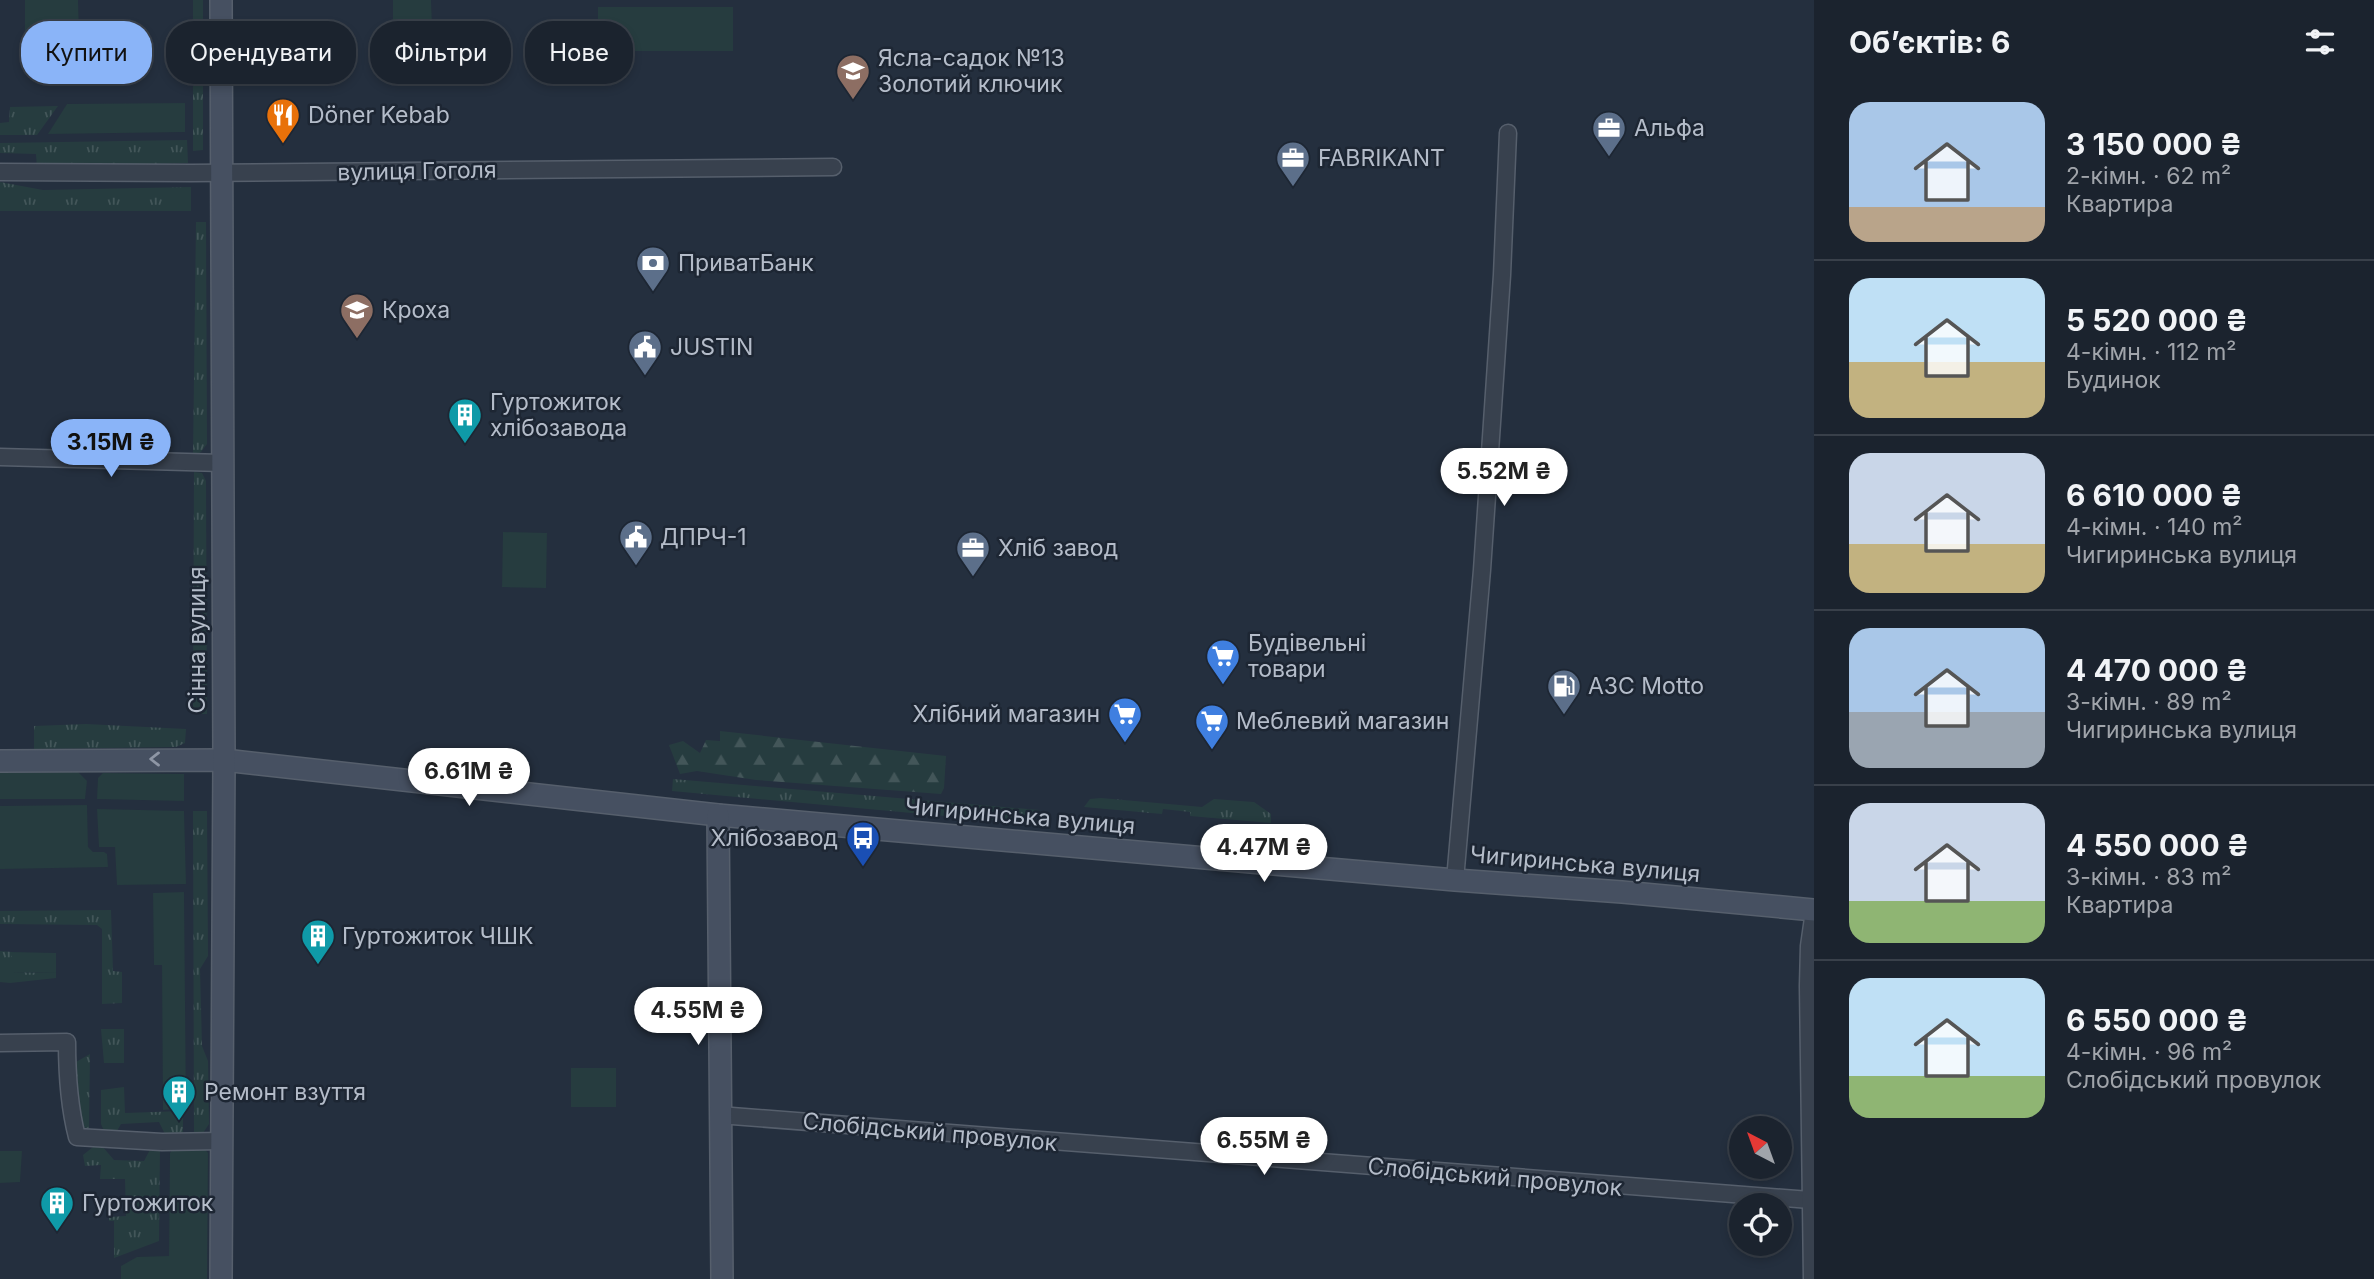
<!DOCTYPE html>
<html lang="uk">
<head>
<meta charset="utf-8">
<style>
	:root { --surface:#1b232e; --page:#242b36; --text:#f1f3f6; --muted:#a0a4aa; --line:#39404a; --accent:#8ab4f8 }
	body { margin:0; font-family:Inter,sans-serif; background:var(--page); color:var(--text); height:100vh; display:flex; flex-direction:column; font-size:26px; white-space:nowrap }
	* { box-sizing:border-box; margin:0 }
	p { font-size:23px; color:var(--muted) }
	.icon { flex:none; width:38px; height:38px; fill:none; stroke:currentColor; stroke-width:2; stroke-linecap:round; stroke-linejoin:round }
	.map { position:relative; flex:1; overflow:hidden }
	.panel { display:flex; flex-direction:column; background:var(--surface); width:560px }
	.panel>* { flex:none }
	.top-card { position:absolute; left:21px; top:21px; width:665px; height:63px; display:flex; gap:14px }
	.needle { width:46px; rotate:319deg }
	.controls { position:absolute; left:1729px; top:1116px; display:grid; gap:14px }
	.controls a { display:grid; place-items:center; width:63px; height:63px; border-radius:50%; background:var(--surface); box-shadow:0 4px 10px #0003,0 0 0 2px var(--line); font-size:35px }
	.price { position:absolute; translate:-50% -60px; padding:0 16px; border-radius:24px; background:#fff; color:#222; font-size:23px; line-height:46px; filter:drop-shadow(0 2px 4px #0008) }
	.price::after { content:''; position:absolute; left:50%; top:42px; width:21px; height:16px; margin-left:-10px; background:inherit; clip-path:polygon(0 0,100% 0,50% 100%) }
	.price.current { background:var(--accent); color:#111 }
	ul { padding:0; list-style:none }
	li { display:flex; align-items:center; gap:21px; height:175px; padding:0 35px }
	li+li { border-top:2px solid var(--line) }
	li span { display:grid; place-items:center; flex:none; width:196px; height:140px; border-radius:21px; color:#555 }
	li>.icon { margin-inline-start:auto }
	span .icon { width:84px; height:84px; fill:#fffc; stroke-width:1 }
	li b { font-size:30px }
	h2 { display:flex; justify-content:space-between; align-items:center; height:84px; padding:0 35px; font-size:30px }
	.chip { padding:0 24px; border-radius:28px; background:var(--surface); box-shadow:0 4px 10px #0003,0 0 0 2px var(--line); font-size:24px; line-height:63px }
	.chip.current { background:var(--accent); color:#111 }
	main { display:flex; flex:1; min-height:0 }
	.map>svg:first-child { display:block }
	.grass { fill:url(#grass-tufts) }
	.forest { fill:url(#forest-firs) }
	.park { fill:#263c3f }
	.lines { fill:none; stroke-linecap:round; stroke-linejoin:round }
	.street-casing { stroke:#565f6c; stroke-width:19 }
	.secondary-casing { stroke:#565f6c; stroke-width:24 }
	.street { stroke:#38414e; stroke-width:16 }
	.secondary { stroke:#465061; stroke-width:21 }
	.oneway { stroke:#8e96a5 }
	.labels { text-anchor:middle; stroke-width:5; stroke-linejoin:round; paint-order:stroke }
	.poi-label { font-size:23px; fill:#b4bcc9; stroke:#1d2633; text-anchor:start }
	.street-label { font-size:23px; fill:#b4bcc9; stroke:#1d2633 }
</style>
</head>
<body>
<main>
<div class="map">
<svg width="1814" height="1279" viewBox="0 0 1814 1279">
	<defs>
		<pattern id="grass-tufts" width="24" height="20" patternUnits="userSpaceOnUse" patternTransform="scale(1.75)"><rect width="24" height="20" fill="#263c3f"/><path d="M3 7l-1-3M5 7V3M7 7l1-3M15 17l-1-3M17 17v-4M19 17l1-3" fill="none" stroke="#435659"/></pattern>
		<pattern id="forest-firs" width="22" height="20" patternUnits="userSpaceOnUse" patternTransform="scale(1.75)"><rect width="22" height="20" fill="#263c3f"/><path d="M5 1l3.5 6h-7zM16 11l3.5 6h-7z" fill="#435659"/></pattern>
	</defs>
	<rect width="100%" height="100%" fill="#242f3e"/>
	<g class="grass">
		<polygon points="193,0 203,0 203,150 193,151"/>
		<polygon points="58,106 37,135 0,135 0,123 9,122 10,107"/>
		<polygon points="187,140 188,163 37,167 36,154 0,153 0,143"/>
		<polygon points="0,182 43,190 191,187 191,211 0,211"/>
		<polygon points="196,222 206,222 207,444 201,452 193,456"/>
		<polygon points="194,472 202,473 206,481 207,714 193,714"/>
		<polygon points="86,724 186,729 185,743 176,747 34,749 34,726"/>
		<polygon points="673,779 1039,810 1025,821 988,820 672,791"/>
		<polygon points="1101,798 1202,807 1214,799 1254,802 1271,814 1271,823 1190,816 1190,812 1163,809 1162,814 1084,807 1090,799"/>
		<polygon points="193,811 207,811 208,956 200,969 202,1046 208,1061 209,1124 203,1133 194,1133"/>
		<polygon points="111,910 113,971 122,972 122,1003 102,1004 102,929 97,925 0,924 0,911"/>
		<polygon points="0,951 12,952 12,972 56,973 56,978 10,983 0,982"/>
		<polygon points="101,1029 124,1029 124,1063 104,1063"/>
		<polygon points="90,1054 89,1128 79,1127 76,1062"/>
		<polygon points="124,1087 125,1113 183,1111 183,1138 167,1138 159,1122 121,1124 114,1136 105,1133 101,1124 101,1090"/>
		<polygon points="102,1146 114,1160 144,1161 152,1146 160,1147 159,1241 114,1258 114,1221 109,1221 109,1217 126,1216 125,1179 100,1179 101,1165 85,1166 83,1155 93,1147"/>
	</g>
	<polygon class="forest" points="720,731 946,756 944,788 941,794 756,780 697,771 680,774 669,745 683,741 700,753 706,740 720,741"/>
	<g class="park">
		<polygon points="25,0 78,0 79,34 57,55 25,58"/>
		<polygon points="393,0 431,0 432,26 393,27"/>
		<rect x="598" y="7" width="135" height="44"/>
		<polygon points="185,103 185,132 48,134 67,104"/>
		<polygon points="503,532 547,533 546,588 502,587"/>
		<polygon points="78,772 87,781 85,799 0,799 0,773"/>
		<polygon points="103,773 184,774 184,801 97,799 98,778"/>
		<polygon points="87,805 88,847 93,852 104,852 107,854 108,867 0,869 0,806"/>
		<polygon points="97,809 184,811 186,884 117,885 115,847 99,847"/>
		<polygon points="184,892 186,1108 163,1110 162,965 154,965 153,893"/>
		<polygon points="12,952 56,953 56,973 12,972"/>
		<rect x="571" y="1068" width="45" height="39"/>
		<polygon points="202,1146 208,1153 207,1279 121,1279 121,1266 137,1257 169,1256 170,1153 174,1147"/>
		<polygon points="0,1151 22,1151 20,1182 0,1183"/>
	</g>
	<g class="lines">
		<g class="street-casing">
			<g id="street">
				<polyline points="0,172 191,173 833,167"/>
				<polyline points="0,457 223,463"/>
				<polyline points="1455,880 1482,570 1502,275 1508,133"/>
				<path d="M0,1043L67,1042C67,1074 69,1106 77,1137L162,1142L222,1141"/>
				<polyline points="719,1115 1810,1200"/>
				<polyline points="1812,1279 1808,986 1809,946 1814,911"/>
			</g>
		</g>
		<g class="secondary-casing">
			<g id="secondary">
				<polyline points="0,761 224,760 718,815 1455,880 1622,892 1814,910"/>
				<polyline points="718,815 722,1279"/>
				<polyline points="221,1279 224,760 221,0"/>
			</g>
		</g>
		<use href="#street" class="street"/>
		<use href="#secondary" class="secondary"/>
	</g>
	<defs><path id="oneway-chevron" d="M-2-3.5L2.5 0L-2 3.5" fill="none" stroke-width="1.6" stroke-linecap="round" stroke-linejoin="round" transform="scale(1.75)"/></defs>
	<use class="oneway" href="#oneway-chevron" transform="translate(155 759) rotate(180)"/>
	<defs>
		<g id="school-pin" transform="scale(1.75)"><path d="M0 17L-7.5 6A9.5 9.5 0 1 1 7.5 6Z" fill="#8d6e63" stroke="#1d2633"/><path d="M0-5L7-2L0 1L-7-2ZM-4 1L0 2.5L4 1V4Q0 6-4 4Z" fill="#fff"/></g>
		<g id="restaurant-pin" transform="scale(1.75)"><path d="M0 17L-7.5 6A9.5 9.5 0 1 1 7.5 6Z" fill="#e8710a" stroke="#1d2633"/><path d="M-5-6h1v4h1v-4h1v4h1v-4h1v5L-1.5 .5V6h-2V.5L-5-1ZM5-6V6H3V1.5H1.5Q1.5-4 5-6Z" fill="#fff"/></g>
		<g id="office-pin" transform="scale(1.75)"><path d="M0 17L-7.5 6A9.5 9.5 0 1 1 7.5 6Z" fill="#5c6f8a" stroke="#1d2633"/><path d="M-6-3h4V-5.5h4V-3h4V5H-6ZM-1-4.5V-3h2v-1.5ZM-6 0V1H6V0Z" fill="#fff"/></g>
		<g id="bank-pin" transform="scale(1.75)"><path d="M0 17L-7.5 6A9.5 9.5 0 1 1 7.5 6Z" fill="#5c6f8a" stroke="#1d2633"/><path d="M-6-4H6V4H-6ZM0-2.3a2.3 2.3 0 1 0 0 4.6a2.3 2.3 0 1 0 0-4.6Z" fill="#fff"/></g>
		<g id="civic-pin" transform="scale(1.75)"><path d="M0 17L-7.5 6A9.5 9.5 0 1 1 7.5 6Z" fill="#5c6f8a" stroke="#1d2633"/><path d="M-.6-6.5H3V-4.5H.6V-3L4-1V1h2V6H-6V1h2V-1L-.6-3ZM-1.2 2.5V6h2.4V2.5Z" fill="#fff"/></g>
		<g id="building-pin" transform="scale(1.75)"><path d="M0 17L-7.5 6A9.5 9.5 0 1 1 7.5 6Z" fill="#0f9aa8" stroke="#1d2633"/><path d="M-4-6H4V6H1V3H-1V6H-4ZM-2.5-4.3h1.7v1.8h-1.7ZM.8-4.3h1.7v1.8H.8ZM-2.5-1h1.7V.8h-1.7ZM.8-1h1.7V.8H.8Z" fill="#fff"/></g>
		<g id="supermarket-pin" transform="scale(1.75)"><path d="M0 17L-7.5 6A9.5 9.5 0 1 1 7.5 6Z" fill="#3f7fe0" stroke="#1d2633"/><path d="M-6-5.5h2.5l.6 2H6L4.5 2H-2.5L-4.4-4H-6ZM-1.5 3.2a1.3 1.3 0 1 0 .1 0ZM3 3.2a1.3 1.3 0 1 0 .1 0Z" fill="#fff"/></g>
		<g id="fuel-pin" transform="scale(1.75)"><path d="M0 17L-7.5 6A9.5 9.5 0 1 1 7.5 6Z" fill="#5c6f8a" stroke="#1d2633"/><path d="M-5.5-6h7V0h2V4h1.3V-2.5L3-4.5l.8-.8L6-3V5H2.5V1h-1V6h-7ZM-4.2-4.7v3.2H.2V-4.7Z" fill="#fff"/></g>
		<g id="bus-pin" transform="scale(1.75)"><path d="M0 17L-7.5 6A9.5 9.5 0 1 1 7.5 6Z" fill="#1a4fb4" stroke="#1d2633"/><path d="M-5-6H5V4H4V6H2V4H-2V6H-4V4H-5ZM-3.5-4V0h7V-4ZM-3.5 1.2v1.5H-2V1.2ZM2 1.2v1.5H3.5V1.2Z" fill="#fff"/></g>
	</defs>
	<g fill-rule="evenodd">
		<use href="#school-pin" x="853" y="71"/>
		<use href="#restaurant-pin" x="283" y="115"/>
		<use href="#office-pin" x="1609" y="128"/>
		<use href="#office-pin" x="1293" y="158"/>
		<use href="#bank-pin" x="653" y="263"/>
		<use href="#school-pin" x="357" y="310"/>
		<use href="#civic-pin" x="645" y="347"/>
		<use href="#building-pin" x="465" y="415"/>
		<use href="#civic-pin" x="636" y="537"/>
		<use href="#office-pin" x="973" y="548"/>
		<use href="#supermarket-pin" x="1223" y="656"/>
		<use href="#fuel-pin" x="1564" y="686"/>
		<use href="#supermarket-pin" x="1125" y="714"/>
		<use href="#supermarket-pin" x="1212" y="721"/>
		<use href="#bus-pin" x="863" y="838"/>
		<use href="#building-pin" x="318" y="936"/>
		<use href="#building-pin" x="179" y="1092"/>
		<use href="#building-pin" x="57" y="1203"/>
	</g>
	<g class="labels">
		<g class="poi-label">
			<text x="878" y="66">Ясла-садок №13<tspan x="878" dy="26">Золотий ключик</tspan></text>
			<text x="308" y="123">Döner Kebab</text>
			<text x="1634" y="136">Альфа</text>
			<text x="1318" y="166">FABRIKANT</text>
			<text x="678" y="271">ПриватБанк</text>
			<text x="382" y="318">Кроха</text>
			<text x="670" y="355">JUSTIN</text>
			<text x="490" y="410">Гуртожиток<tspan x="490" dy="26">хлібозавода</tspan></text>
			<text x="660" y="545">ДПРЧ-1</text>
			<text x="998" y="556">Хліб завод</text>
			<text x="1248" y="651">Будівельні<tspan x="1248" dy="26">товари</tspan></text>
			<text x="1588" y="694">АЗС Motto</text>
			<text x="1100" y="722" text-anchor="end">Хлібний магазин</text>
			<text x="1236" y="729">Меблевий магазин</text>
			<text x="838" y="846" text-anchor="end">Хлібозавод</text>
			<text x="342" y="944">Гуртожиток ЧШК</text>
			<text x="204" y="1100">Ремонт взуття</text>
			<text x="82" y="1211">Гуртожиток</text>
		</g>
		<g class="street-label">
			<text transform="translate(417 171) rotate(-1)" y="8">вулиця Гоголя</text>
			<text transform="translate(197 640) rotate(-90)" y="8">Сінна вулиця</text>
			<text transform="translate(1020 816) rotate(5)" y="8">Чигиринська вулиця</text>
			<text transform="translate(1585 864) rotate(5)" y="8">Чигиринська вулиця</text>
			<text transform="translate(930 1132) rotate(5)" y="8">Слобідський провулок</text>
			<text transform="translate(1495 1177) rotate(5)" y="8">Слобідський провулок</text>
		</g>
	</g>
</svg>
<div class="controls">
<a><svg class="needle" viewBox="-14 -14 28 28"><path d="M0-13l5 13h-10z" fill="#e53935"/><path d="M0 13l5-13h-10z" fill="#a0a4aa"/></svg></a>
<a><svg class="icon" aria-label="locate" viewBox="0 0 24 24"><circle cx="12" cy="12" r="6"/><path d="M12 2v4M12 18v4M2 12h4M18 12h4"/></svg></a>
</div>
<b class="price current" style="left:111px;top:479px">3.15M ₴</b>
<b class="price" style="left:1504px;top:508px">5.52M ₴</b>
<b class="price" style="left:469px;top:808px">6.61M ₴</b>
<b class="price" style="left:1264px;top:884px">4.47M ₴</b>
<b class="price" style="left:698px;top:1047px">4.55M ₴</b>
<b class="price" style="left:1264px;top:1177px">6.55M ₴</b>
<div class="top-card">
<a class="chip current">Купити</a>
<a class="chip">Орендувати</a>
<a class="chip">Фільтри</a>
<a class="chip">Нове</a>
</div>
</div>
<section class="panel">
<h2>Об’єктів: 6<svg class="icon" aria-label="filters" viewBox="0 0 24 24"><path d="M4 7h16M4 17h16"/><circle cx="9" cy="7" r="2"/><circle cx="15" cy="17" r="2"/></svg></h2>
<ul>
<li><span style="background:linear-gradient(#a9c7e8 75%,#b9a48a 0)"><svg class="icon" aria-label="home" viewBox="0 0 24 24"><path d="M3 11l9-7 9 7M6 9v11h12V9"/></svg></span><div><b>3 150 000 ₴</b><p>2-кімн. · 62 m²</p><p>Квартира</p></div></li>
<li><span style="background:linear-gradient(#bfe0f5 60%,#c2b280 0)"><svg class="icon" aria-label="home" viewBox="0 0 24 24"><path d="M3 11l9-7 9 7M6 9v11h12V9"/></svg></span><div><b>5 520 000 ₴</b><p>4-кімн. · 112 m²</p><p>Будинок</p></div></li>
<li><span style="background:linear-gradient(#c9d6e8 65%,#c2b280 0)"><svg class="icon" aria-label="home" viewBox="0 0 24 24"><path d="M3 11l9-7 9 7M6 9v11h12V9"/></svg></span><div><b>6 610 000 ₴</b><p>4-кімн. · 140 m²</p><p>Чигиринська вулиця</p></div></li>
<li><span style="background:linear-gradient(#a9c7e8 60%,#9aa5b1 0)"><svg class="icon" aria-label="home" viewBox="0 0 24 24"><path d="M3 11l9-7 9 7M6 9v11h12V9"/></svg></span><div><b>4 470 000 ₴</b><p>3-кімн. · 89 m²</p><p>Чигиринська вулиця</p></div></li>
<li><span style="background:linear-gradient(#c9d6e8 70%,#8fb573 0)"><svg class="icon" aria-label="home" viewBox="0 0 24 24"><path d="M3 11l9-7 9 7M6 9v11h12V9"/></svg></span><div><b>4 550 000 ₴</b><p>3-кімн. · 83 m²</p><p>Квартира</p></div></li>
<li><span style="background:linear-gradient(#bfe0f5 70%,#8fb573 0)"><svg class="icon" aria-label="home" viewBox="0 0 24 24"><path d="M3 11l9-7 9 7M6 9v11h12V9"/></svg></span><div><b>6 550 000 ₴</b><p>4-кімн. · 96 m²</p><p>Слобідський провулок</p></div></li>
</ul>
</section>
</main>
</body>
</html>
